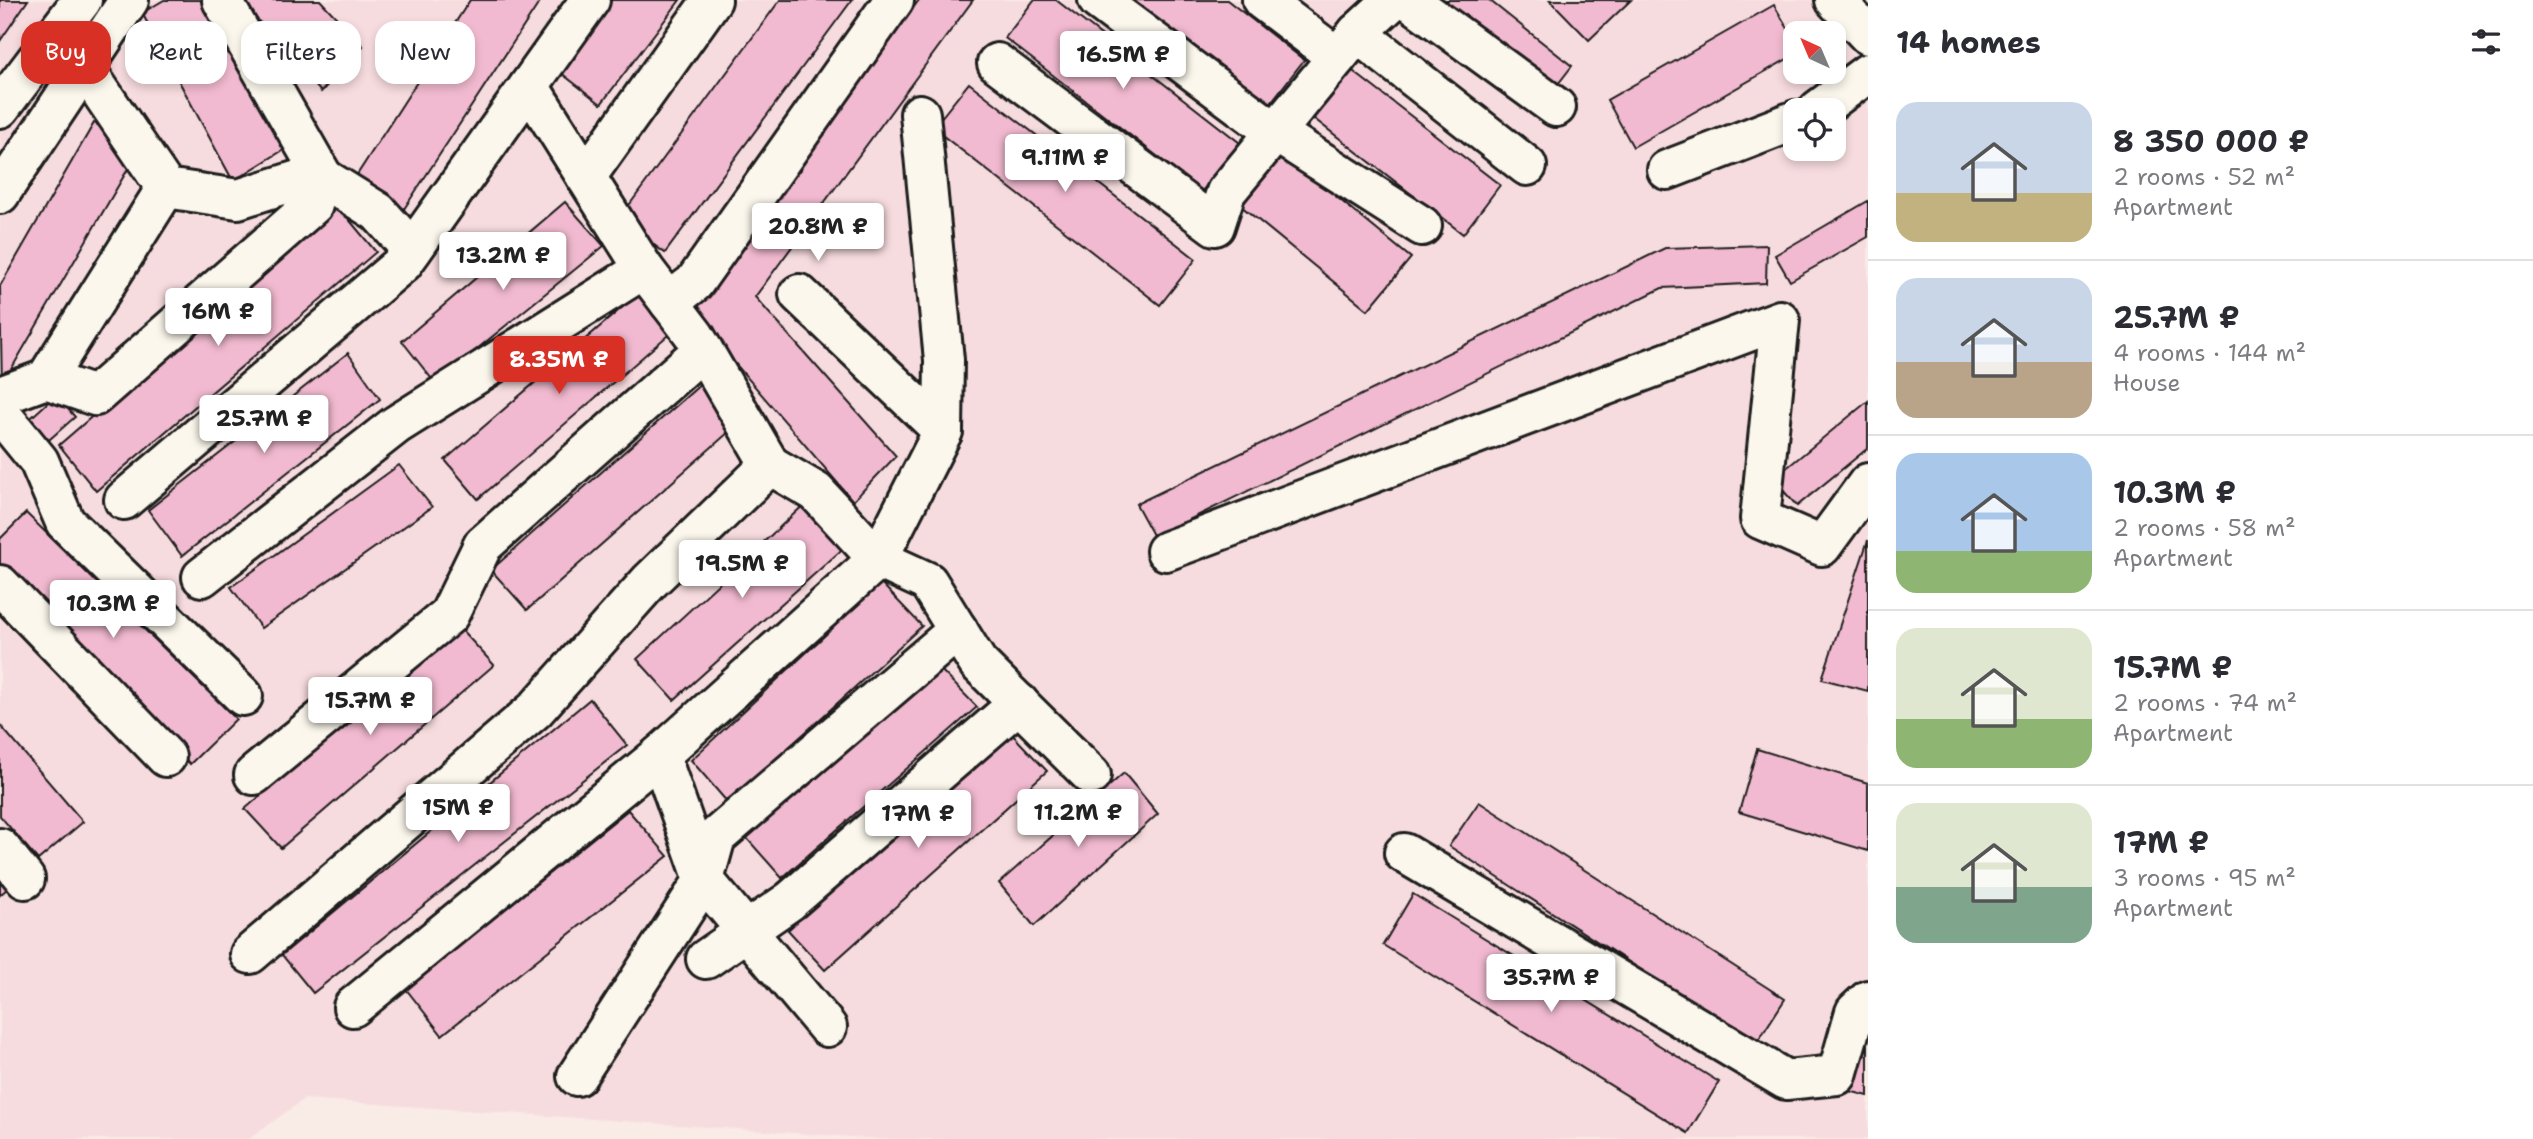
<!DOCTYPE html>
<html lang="en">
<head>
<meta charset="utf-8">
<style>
	:root { --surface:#fff; --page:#f7f7f7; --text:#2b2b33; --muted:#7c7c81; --line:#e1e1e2; --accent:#d93025 }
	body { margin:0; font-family:"Shantell Sans",sans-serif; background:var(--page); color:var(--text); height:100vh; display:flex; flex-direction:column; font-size:26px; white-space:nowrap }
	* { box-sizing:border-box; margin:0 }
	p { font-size:23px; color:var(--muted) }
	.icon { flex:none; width:38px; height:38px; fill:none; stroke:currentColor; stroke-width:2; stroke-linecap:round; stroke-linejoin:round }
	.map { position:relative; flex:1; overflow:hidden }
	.drawer { display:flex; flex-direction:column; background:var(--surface); width:665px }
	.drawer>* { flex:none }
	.top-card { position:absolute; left:21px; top:21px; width:665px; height:63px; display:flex; gap:14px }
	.needle { width:46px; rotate:316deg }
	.fabs { position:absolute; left:1783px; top:21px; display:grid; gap:14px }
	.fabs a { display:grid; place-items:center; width:63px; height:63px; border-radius:14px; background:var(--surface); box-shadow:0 4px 10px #0003; font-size:35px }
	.price { position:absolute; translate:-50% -60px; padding:0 16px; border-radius:7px; background:#fff; color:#222; font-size:23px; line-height:46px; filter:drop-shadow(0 2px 4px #0008) }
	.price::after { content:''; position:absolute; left:50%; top:42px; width:21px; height:16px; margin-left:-10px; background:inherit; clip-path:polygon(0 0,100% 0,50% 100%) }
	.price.selected { background:var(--accent); color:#fff }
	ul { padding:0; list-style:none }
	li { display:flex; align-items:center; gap:21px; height:175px; padding:0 28px }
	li+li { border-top:2px solid var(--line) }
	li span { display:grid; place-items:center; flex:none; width:196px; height:140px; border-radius:21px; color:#555 }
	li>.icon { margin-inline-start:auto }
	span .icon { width:84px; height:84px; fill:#fffc; stroke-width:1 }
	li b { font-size:30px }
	h2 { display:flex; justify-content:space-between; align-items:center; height:84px; padding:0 28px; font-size:30px }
	.chip { padding:0 24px; border-radius:21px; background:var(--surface); box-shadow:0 4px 10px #0003; font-size:24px; line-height:63px }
	.chip.selected { background:var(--accent); color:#fff }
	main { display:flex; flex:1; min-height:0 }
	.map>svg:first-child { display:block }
	.built { fill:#f7dcdf; fill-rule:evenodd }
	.building { fill:#f2bad0; stroke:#1c1c1c; stroke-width:2 }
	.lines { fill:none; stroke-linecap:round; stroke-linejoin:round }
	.minor-casing { stroke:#1c1c1c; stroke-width:44 }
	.minor { stroke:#fbf7ec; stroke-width:38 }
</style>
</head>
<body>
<main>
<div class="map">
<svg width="1868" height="1139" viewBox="0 0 1868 1139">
	<rect width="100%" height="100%" fill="#f9ebe6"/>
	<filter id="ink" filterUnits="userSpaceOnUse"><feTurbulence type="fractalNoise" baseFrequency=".0143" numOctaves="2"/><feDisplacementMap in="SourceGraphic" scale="14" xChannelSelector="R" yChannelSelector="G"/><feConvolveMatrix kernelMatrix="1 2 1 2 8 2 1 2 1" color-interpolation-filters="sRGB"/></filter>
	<g filter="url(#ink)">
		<path class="built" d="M0,0H1868V1139H882L304,1099L249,1139H0ZM1796,33H1834V72H1796ZM1796,110H1834V149H1796Z"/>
		<g class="building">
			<polygon points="0,0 28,0 0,41"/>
			<polygon points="164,0 202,0 285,149 233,181 142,13"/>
			<polygon points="240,0 320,0 363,46 321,92"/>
			<polygon points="470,0 541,0 404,209 355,178"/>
			<polygon points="608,0 680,0 601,104 556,69"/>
			<polygon points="780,0 852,0 665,253 619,219"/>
			<polygon points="919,0 973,0 755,297 896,456 853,501 691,312"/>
			<polygon points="1034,0 1056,0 1240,143 1202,191 1005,38"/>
			<polygon points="1131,0 1227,0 1304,60 1268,106"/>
			<polygon points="1434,0 1489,0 1572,66 1551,93"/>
			<polygon points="1550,0 1631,0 1589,40"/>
			<polygon points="1774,5 1796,42 1796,54 1633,147 1607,100"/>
			<polygon points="1345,65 1500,185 1463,234 1308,114"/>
			<polygon points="969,83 1196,259 1160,305 933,128"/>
			<polygon points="94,123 139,150 2,385 0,286"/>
			<polygon points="1278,149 1411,258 1368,310 1235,201"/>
			<polygon points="1868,201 1868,237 1790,281 1775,255"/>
			<polygon points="565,202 604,246 435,383 402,341"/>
			<polygon points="337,205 376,252 96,491 59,445"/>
			<polygon points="1767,245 1766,283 1662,288 1154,537 1136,504 1665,248"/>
			<polygon points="639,293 674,330 478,499 445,460"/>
			<polygon points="348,353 380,399 182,556 148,510"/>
			<polygon points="702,383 738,424 527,610 491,570"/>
			<polygon points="56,395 75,417 42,446 23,425"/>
			<polygon points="1868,401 1868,448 1797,506 1773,479"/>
			<polygon points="399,465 432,507 261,628 231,587"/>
			<polygon points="808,501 847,545 674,700 637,659"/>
			<polygon points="26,513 236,719 190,764 0,567 0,539"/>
			<polygon points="1868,540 1868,691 1822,679"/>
			<polygon points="881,583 922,626 728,803 691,760"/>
			<polygon points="458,626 494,665 281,848 245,809"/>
			<polygon points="936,665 977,707 782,878 744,835"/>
			<polygon points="590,699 627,745 313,993 282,955"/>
			<polygon points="0,725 83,822 38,860 0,816"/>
			<polygon points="1008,730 1047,771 825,970 788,930"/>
			<polygon points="1757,749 1868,783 1868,851 1739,812"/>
			<polygon points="1124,773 1158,814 1034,926 999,883"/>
			<polygon points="1479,802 1785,999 1756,1044 1449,846"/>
			<polygon points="628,810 668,856 442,1035 406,989"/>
			<polygon points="0,863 16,881 0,895"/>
			<polygon points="1413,894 1719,1082 1688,1133 1383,945"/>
			<polygon points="1868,1033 1868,1096 1842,1089"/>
		</g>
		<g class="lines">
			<g class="minor-casing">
				<g id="minor">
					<polyline points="222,0 323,177"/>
					<polyline points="1098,0 1275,132 1422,226"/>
					<polyline points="1262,0 1337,57"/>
					<polyline points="1409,0 1556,107"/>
					<polyline points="1835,0 1868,35"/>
					<polyline points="1357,33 1527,166"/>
					<polyline points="997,63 1215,226 1226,192 1357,33 1393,0"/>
					<polyline points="84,67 166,188 238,199 317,174 378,212 412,250"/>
					<polyline points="529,86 644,269 695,336 770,465 816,492 878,559 928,582 978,663 1091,775"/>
					<polyline points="0,108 82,0"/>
					<polyline points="1818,110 1868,73"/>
					<polyline points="1667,170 1796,120"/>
					<polyline points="586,177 712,0"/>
					<polyline points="0,194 129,0"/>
					<polyline points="799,294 943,431"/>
					<polyline points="669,302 694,283 894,0"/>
					<polyline points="46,379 95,396 313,205"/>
					<polyline points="0,396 46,379 166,188"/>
					<polyline points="0,413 39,461 65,522 243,696"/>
					<polyline points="124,500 403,263 590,0"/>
					<polyline points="1166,551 1780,320 1760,519 1822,546 1868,483"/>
					<polyline points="202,577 396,425 644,269"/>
					<polyline points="0,585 166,757"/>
					<polyline points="254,775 449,615 483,545 703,350"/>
					<polyline points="0,848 25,879"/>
					<polyline points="1404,853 1786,1080 1837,1075 1855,1012 1868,1000"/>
					<polyline points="250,954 535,710 650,581 770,465"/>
					<polyline points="706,959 790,901 1019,703"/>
					<polyline points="353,1007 660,755 878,559 943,431 944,360 920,114"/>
					<polyline points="827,1027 704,880 716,837 958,630"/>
					<polyline points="577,1076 704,880 660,755"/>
				</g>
			</g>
			<use href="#minor" class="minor"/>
		</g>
	</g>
</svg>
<div class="fabs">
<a><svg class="needle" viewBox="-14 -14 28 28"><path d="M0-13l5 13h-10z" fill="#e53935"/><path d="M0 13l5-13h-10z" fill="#7c7c81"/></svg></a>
<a><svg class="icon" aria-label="locate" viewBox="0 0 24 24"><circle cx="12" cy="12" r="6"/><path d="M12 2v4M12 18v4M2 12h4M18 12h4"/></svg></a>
</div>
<b class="price" style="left:1123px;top:91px">16.5M ₽</b>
<b class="price" style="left:1065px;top:194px">9.11M ₽</b>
<b class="price" style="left:818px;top:263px">20.8M ₽</b>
<b class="price" style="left:503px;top:292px">13.2M ₽</b>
<b class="price" style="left:218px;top:348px">16M ₽</b>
<b class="price selected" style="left:559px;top:396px">8.35M ₽</b>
<b class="price" style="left:264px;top:455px">25.7M ₽</b>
<b class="price" style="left:742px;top:600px">19.5M ₽</b>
<b class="price" style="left:113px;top:640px">10.3M ₽</b>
<b class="price" style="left:370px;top:737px">15.7M ₽</b>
<b class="price" style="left:458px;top:844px">15M ₽</b>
<b class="price" style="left:1078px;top:849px">11.2M ₽</b>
<b class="price" style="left:918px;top:850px">17M ₽</b>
<b class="price" style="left:1551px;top:1014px">35.7M ₽</b>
<div class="top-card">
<a class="chip selected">Buy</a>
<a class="chip">Rent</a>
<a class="chip">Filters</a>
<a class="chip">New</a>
</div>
</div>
<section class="drawer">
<h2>14 homes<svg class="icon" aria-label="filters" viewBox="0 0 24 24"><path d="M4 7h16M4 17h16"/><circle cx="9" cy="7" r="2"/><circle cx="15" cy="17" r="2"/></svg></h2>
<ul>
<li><span style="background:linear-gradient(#c9d6e8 65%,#c2b280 0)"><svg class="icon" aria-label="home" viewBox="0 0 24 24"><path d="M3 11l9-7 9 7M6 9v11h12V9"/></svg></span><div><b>8 350 000 ₽</b><p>2 rooms · 52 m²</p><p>Apartment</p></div></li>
<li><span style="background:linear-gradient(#c9d6e8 60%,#b9a48a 0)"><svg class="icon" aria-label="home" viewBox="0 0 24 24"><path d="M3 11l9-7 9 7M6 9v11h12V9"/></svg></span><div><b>25.7M ₽</b><p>4 rooms · 144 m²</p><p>House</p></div></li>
<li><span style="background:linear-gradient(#a9c7e8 70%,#8fb573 0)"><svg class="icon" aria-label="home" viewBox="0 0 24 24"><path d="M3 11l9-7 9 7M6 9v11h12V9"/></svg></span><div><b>10.3M ₽</b><p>2 rooms · 58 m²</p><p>Apartment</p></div></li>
<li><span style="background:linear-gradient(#dfe7d0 65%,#8fb573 0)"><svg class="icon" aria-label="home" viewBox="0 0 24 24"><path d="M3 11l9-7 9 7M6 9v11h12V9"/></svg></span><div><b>15.7M ₽</b><p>2 rooms · 74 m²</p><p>Apartment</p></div></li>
<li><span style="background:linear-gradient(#dfe7d0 60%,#7fa58c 0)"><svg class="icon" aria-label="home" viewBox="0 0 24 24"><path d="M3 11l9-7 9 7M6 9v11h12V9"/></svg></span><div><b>17M ₽</b><p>3 rooms · 95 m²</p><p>Apartment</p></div></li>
</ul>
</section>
</main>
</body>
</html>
